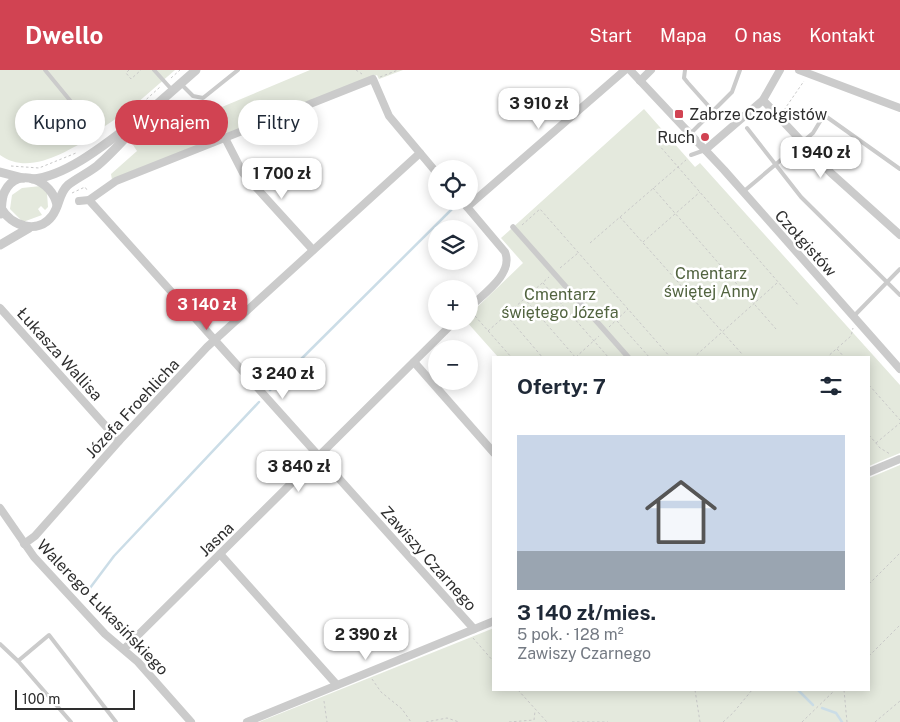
<!DOCTYPE html>
<html lang="pl">
<head>
<meta charset="utf-8">
<style>
	:root { --surface:#fff; --page:#f6f6f7; --text:#1f2937; --muted:#747a83; --line:#e0e1e3; --accent:#d14352 }
	body { margin:0; font-family:"Public Sans",sans-serif; background:var(--page); color:var(--text); height:100vh; display:flex; flex-direction:column; font-size:19px; white-space:nowrap }
	* { box-sizing:border-box; margin:0 }
	p { font-size:16px; color:var(--muted) }
	.icon { flex:none; width:28px; height:28px; fill:none; stroke:currentColor; stroke-width:2; stroke-linecap:round; stroke-linejoin:round }
	.map { position:relative; flex:1; overflow:hidden }
	.sheet { position:absolute; left:492px; top:286px; width:378px; height:335px; display:flex; flex-direction:column; background:var(--surface); border-radius:0px; box-shadow:0 2px 12px #0003 }
	.sheet>* { flex:none }
	.top-card { position:absolute; left:15px; top:30px; width:402px; height:45px; display:flex; gap:10px }
	.controls { position:absolute; left:428px; top:90px; display:grid; gap:10px }
	.controls a { display:grid; place-items:center; width:50px; height:50px; border-radius:50%; background:var(--surface); box-shadow:0 2px 12px #0003; font-size:25px }
	.scale { position:absolute; left:15px; bottom:12px; width:120px; box-sizing:border-box; padding-left:5px; border:2px solid #2e2e2e; border-top:0; font-size:14px; line-height:18px; white-space:nowrap; color:#2e2e2e; -webkit-text-stroke:4px #fff; paint-order:stroke }
	.price { position:absolute; translate:-50% -42px; padding:0 11px; border-radius:10px; background:#fff; color:#222; font-size:16px; line-height:32px; filter:drop-shadow(0 1px 2px #0008) }
	.price::after { content:''; position:absolute; left:50%; top:30px; width:15px; height:11px; margin-left:-8px; background:inherit; clip-path:polygon(0 0,100% 0,50% 100%) }
	.price.current { background:var(--accent); color:#fff }
	ul { padding:0; list-style:none }
	li { display:grid; align-content:center; gap:10px; height:265px; padding:0 25px }
	li+li { border-top:1px solid var(--line) }
	li span { display:grid; place-items:center; height:155px; border-radius:0px; color:#555 }
	li>.icon { margin-inline-start:auto }
	span .icon { width:90px; height:90px; fill:#fffc; stroke-width:1 }
	li b { font-size:21px }
	h2 { display:flex; justify-content:space-between; align-items:center; height:60px; padding:0 25px; font-size:21px }
	.tag { padding:0 18px; border-radius:22px; background:var(--surface); box-shadow:0 2px 12px #0003; font-size:18px; line-height:45px }
	.tag.current { background:var(--accent); color:#fff }
	header { display:flex; align-items:center; gap:30px; box-sizing:border-box; height:70px; padding:0 25px; background:var(--accent); color:#fff }
	header strong { font-size:24px }
	nav { display:flex; gap:28px; margin-inline-start:auto; font-size:18px }
	.map>svg:first-child { display:block }
	.green { fill:#e4e9dd }
	.lines { fill:none; stroke-linecap:round; stroke-linejoin:round }
	.stream { stroke:#cbdde7; stroke-width:2.5 }
	.path { stroke:#c8c8c8; stroke-width:1; stroke-dasharray:2.5 2.5; stroke-linecap:butt }
	.service { stroke:#cbcbcb; stroke-width:4 }
	.pedestrian { stroke:#cbcbcb; stroke-width:5.5 }
	.minor { stroke:#cbcbcb; stroke-width:8 }
	.tertiary { stroke:#cbcbcb; stroke-width:9 }
	.poi-dot { fill:#d14352; stroke:#fff; stroke-width:2 }
	.labels { text-anchor:middle; stroke-width:5; stroke-linejoin:round; paint-order:stroke }
	.poi-label { font-size:16px; fill:#2e2e2e; stroke:#fff; text-anchor:start }
	.street-label { font-size:16px; fill:#2e2e2e; stroke:#fff }
	.park-label { font-size:16px; fill:#526440; stroke:#fff }
</style>
</head>
<body>
<header>
<strong>Dwello</strong>
<nav><a>Start</a><a>Mapa</a><a>O nas</a><a>Kontakt</a></nav>
</header>
<div class="map">
<svg width="900" height="652" viewBox="0 0 900 652">
	<rect width="100%" height="100%" fill="#fff"/>
	<g class="green">
		<path d="M0,0H175L129,40L93,64L92,67C65,82 29,106 0,85Z"/>
		<polygon points="310,0 403,0 379,9 377,5 340,19 112,110 111,104 137,81 133,75 149,59 155,65"/>
		<polygon points="644,39 695,97 700,93 900,315 900,383 869,396 869,288 498,287 466,251 469,251 469,245 523,193 501,168"/>
		<polygon points="41,116 47,123 48,137 45,140 41,136 38,139 42,145 23,152 10,139 12,125 22,118"/>
		<polygon points="900,395 900,652 259,652 494,558 494,620 869,620 869,408"/>
	</g>
	<g class="lines">
		<g class="stream">
			<polyline points="270,320 455,136"/>
			<polyline points="84,526 114,486 259,332"/>
			<polyline points="798,620 813,635"/>
			<polyline points="822,638 836,643 842,652"/>
		</g>
		<g class="path">
			<polyline points="129,0 126,3 131,9 141,0"/>
			<polyline points="356,0 362,4"/>
			<polyline points="380,7 398,0"/>
			<polyline points="171,8 180,0"/>
			<polyline points="208,31 221,61"/>
			<polyline points="784,40 804,11"/>
			<polyline points="128,46 160,17"/>
			<polyline points="658,74 799,236"/>
			<polyline points="11,96 39,98 76,83"/>
			<polyline points="653,118 776,259"/>
			<polyline points="72,123 85,117 87,120"/>
			<polyline points="620,147 742,284"/>
			<polyline points="522,155 540,139 671,288"/>
			<polyline points="643,172 700,122"/>
			<polyline points="590,173 686,90"/>
			<polyline points="560,198 578,183"/>
			<polyline points="543,213 609,288"/>
			<polyline points="524,228 576,288"/>
			<polyline points="475,246 512,288"/>
			<polyline points="507,246 543,288"/>
			<polyline points="617,251 650,288"/>
			<polyline points="609,257 628,239"/>
			<polyline points="488,261 549,207"/>
			<polyline points="837,279 845,288"/>
			<polyline points="576,287 599,266"/>
			<polyline points="693,288 777,213"/>
			<polyline points="826,288 851,266 853,258"/>
			<polyline points="869,315 900,350"/>
			<polyline points="869,365 880,378 890,384"/>
			<polyline points="876,373 900,353"/>
			<polyline points="869,514 900,483"/>
			<polyline points="473,568 494,592"/>
			<polyline points="869,586 900,555"/>
			<polyline points="372,609 381,622 402,639 411,652"/>
			<polyline points="518,620 547,652"/>
			<polyline points="695,620 700,652"/>
			<polyline points="844,620 847,652"/>
			<polyline points="324,631 327,652"/>
			<polyline points="426,652 447,648 459,652"/>
			<polyline points="509,652 534,650 535,641"/>
			<polyline points="572,652 608,652"/>
			<polyline points="723,652 733,643 752,620"/>
			<polyline points="802,652 835,620"/>
			<polyline points="875,652 900,631"/>
		</g>
		<g class="service">
			<polyline points="45,0 96,62"/>
			<polyline points="154,0 173,21"/>
			<polyline points="685,0 684,8 688,13 713,41 732,22 740,0"/>
			<polyline points="181,14 193,26 203,28 238,0"/>
			<polyline points="747,58 801,127 900,225"/>
			<polyline points="690,64 713,41"/>
			<polyline points="691,85 705,80"/>
			<polyline points="743,122 813,63 824,45 900,99"/>
			<polyline points="853,247 900,199"/>
			<polyline points="0,574 18,591 71,652"/>
			<polyline points="18,591 49,565 116,652"/>
		</g>
		<polyline class="pedestrian" points="513,157 629,288"/>
		<g class="minor">
			<polyline points="630,0 724,100 900,299"/>
			<polyline points="799,0 900,38"/>
			<polyline points="640,11 651,0"/>
			<polyline points="763,30 831,103 900,165"/>
			<polyline points="225,68 243,103 313,180"/>
			<polyline points="705,80 763,30 780,0"/>
			<polyline points="89,130 116,111 373,9 389,46 436,102"/>
			<polyline points="79,131 89,130 474,559"/>
			<path d="M462,131L505,182C514,204 483,224 469,238"/>
			<polyline points="467,137 625,0"/>
			<polyline points="0,238 119,371"/>
			<polyline points="414,292 494,383"/>
			<polyline points="869,402 900,389"/>
			<polyline points="0,438 34,487 105,564 138,592 191,652"/>
			<polyline points="24,474 35,466 119,371 207,277 420,83"/>
			<polyline points="220,484 337,615"/>
			<polyline points="124,579 455,251"/>
			<polyline points="247,652 494,551"/>
		</g>
		<g class="tertiary">
			<polyline points="147,43 196,0"/>
			<polyline points="0,102 23,108"/>
			<path d="M32,109C65,107 107,73 133,53"/>
			<path d="M1,138C11,156 38,165 52,146C60,136 58,124 68,115C77,108 88,103 97,96C117,79 133,59 151,40"/>
			<path d="M1,144C2,136 1,128 5,121C19,95 52,111 57,135"/>
			<polyline points="0,175 29,158"/>
		</g>
	</g>
	<g class="poi-dot">
		<rect x="674" y="39" width="10" height="10" rx="2.5"/>
		<circle cx="705" cy="67" r="5"/>
	</g>
	<g class="labels">
		<g class="poi-label">
			<text x="689" y="50">Zabrze Czołgistów</text>
			<text x="695" y="73" text-anchor="end">Ruch</text>
		</g>
		<g class="street-label">
			<text transform="translate(806 173) rotate(48)" y="6">Czołgistów</text>
			<text transform="translate(60 284) rotate(48)" y="6">Łukasza Wallisa</text>
			<text transform="translate(132 338) rotate(-47)" y="6">Józefa Froehlicha</text>
			<text transform="translate(216 469) rotate(-44)" y="6">Jasna</text>
			<text transform="translate(429 488) rotate(48)" y="6">Zawiszy Czarnego</text>
			<text transform="translate(103 537) rotate(46)" y="6">Walerego Łukasińskiego</text>
		</g>
		<g class="park-label">
			<text x="711" y="209">Cmentarz<tspan x="711" dy="18">świętej Anny</tspan></text>
			<text x="560" y="230">Cmentarz<tspan x="560" dy="18">świętego Józefa</tspan></text>
		</g>
	</g>
</svg>
<div class="controls">
<a><svg class="icon" aria-label="locate" viewBox="0 0 24 24"><circle cx="12" cy="12" r="6"/><path d="M12 2v4M12 18v4M2 12h4M18 12h4"/></svg></a>
<a><svg class="icon" aria-label="layers" viewBox="0 0 24 24"><path d="M12 4l9 5-9 5-9-5zM3 14l9 5 9-5"/></svg></a>
<a>+</a>
<a>−</a>
</div>
<div class="scale">100 m</div>
<b class="price" style="left:539px;top:60px">3 910 zł</b>
<b class="price" style="left:821px;top:109px">1 940 zł</b>
<b class="price" style="left:282px;top:130px">1 700 zł</b>
<b class="price current" style="left:207px;top:261px">3 140 zł</b>
<b class="price" style="left:283px;top:330px">3 240 zł</b>
<b class="price" style="left:299px;top:423px">3 840 zł</b>
<b class="price" style="left:366px;top:591px">2 390 zł</b>
<div class="top-card">
<a class="tag">Kupno</a>
<a class="tag current">Wynajem</a>
<a class="tag">Filtry</a>
</div>
<section class="sheet">
<h2>Oferty: 7<svg class="icon" aria-label="filters" viewBox="0 0 24 24"><path d="M4 7h16M4 17h16"/><circle cx="9" cy="7" r="2"/><circle cx="15" cy="17" r="2"/></svg></h2>
<ul>
<li><span style="background:linear-gradient(#c9d6e8 75%,#9aa5b1 0)"><svg class="icon" aria-label="home" viewBox="0 0 24 24"><path d="M3 11l9-7 9 7M6 9v11h12V9"/></svg></span><div><b>3 140 zł/mies.</b><p>5 pok. · 128 m²</p><p>Zawiszy Czarnego</p></div></li>
</ul>
</section>
</div>
</body>
</html>
